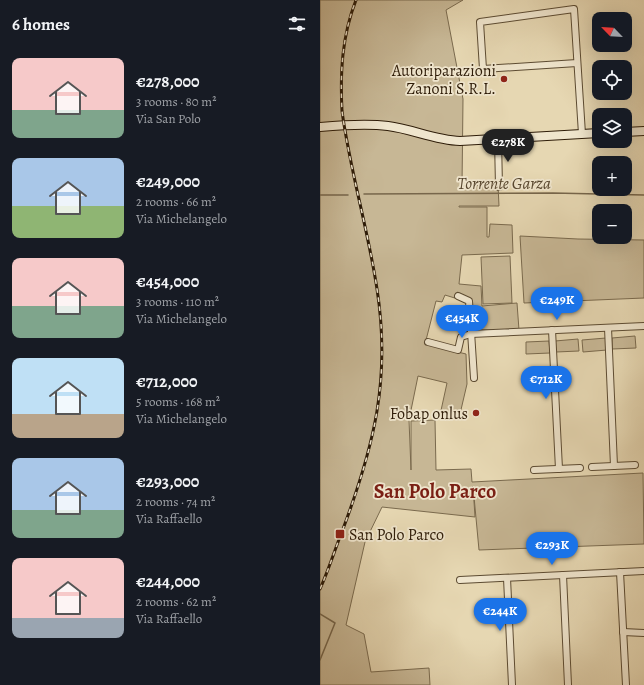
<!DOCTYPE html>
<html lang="en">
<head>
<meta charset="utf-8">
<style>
	:root { --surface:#171b24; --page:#242831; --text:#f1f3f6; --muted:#9ea1a6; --accent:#1a73e8 }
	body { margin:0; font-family:Alegreya,serif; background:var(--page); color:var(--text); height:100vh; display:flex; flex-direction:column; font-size:15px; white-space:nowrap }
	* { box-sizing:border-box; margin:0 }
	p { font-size:13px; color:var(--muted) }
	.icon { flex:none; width:22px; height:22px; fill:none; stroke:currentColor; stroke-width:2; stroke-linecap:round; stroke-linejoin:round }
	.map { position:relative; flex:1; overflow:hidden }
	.details { display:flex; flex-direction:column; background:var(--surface); width:320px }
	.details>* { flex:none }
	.needle { width:26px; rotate:295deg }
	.controls { position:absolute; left:272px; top:12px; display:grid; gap:8px }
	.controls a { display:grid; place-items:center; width:40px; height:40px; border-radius:8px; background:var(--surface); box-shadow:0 4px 16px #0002; font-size:20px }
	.price { position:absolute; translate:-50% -34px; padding:0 9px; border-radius:14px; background:var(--accent); color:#fff; font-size:13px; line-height:26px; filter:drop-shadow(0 1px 2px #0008) }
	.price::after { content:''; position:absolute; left:50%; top:24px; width:12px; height:9px; margin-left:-6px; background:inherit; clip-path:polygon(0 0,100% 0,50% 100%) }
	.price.on { background:#222; color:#fff }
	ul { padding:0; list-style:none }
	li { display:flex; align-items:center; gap:12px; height:100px; padding:0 12px }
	li span { display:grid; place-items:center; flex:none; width:112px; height:80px; border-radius:8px; color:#555 }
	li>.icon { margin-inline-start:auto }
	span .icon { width:48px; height:48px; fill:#fffc; stroke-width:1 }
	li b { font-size:17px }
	h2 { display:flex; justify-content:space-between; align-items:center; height:48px; padding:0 12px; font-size:17px }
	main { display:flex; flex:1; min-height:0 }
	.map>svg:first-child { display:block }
	.green { fill:#c7b795; stroke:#7a6a4e }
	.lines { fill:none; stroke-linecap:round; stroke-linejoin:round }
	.stream { stroke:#77664b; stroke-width:1.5 }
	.street-casing { stroke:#5c4b32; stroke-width:8 }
	.secondary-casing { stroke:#2e1c08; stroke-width:10 }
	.street { stroke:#efe5cd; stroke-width:6 }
	.secondary { stroke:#efe5cd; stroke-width:8 }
	.rail-casing { stroke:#2e1c08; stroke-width:3 }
	.rail { stroke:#efe5cd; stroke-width:1.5; stroke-dasharray:4.5; stroke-linecap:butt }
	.poi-dot { fill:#8f2418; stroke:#efe5cd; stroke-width:1.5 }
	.labels { text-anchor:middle; stroke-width:3.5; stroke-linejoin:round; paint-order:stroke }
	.poi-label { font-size:16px; fill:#2e1c08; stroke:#efe5cd; text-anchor:end }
	.water-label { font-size:17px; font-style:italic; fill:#58472f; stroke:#efe5cd }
	.district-label { font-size:20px; font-weight:bold; fill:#7a1f14; stroke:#efe5cd }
</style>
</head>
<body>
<main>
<section class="details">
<h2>6 homes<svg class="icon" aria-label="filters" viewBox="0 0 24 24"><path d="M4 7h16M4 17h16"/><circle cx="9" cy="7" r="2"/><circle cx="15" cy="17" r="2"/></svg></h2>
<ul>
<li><span style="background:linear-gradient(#f6c9c9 65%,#7fa58c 0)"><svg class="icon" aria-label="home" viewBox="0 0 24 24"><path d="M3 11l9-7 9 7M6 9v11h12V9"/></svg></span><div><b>€278,000</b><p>3 rooms · 80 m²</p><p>Via San Polo</p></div></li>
<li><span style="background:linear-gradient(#a9c7e8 60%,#8fb573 0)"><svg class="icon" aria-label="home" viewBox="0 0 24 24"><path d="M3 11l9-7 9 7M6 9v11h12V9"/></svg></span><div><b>€249,000</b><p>2 rooms · 66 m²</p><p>Via Michelangelo</p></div></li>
<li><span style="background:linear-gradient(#f6c9c9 60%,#7fa58c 0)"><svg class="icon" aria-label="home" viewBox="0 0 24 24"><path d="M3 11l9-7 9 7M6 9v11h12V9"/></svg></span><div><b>€454,000</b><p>3 rooms · 110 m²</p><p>Via Michelangelo</p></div></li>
<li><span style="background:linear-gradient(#bfe0f5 70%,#b9a48a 0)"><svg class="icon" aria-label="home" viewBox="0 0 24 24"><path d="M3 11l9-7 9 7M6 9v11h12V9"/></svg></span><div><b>€712,000</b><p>5 rooms · 168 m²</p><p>Via Michelangelo</p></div></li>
<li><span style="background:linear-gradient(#a9c7e8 65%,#7fa58c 0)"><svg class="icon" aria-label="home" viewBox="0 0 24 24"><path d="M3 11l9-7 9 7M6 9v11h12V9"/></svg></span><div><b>€293,000</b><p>2 rooms · 74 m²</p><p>Via Raffaello</p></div></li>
<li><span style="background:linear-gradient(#f6c9c9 75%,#9aa5b1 0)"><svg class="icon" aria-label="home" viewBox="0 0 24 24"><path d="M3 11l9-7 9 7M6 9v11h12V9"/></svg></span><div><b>€244,000</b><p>2 rooms · 62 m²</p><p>Via Raffaello</p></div></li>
</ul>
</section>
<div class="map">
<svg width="324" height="685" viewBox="0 0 324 685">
	<rect width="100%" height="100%" fill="#e6d7b2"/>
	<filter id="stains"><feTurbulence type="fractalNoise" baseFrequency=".005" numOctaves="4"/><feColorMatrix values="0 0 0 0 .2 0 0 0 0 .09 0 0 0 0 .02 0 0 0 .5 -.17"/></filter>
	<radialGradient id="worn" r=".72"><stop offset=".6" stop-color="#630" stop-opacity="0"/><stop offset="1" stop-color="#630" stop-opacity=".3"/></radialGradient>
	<g class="green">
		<polygon points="0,0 143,0 126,10 143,99 142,186 178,185 179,206 139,206 139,207 167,207 167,237 169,237 170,224 192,225 193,253 142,255 139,284 161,286 162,306 197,303 199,330 152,330 151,303 125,295 122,302 116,301 105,344 146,354 147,384 140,414 120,415 127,383 98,376 89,420 91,470 91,421 115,420 116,470 151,469 152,482 323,473 324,544 159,550 153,486 155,517 62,507 45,542 26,625 44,634 51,672 109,668 110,685 0,685"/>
		<polygon points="200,236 258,239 324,240 324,298 204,303"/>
		<polygon points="190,256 192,303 163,304 161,257"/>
		<polygon points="315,336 316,348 292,349 292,338"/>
		<polygon points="286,338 287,350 263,352 262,340"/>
		<polygon points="258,339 259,351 236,352 235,341"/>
		<polygon points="229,341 230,353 206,354 206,342"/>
	</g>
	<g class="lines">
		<g class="stream">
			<polyline points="44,194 233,193 324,195"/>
			<polyline points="0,195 28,195"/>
			<polyline points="0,614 15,623 0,660"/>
		</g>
		<g class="street-casing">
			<g id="street">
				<polyline points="257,63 163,69 160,22 254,9 262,134"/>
				<polyline points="178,139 179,187"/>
				<polyline points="138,296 149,301 154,378"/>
				<polyline points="288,328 294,466"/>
				<polyline points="232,330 239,469"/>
				<polyline points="108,342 138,350 141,337 151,334 324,326"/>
				<polyline points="272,467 315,465"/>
				<polyline points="214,470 260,468"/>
				<polyline points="300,572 306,685"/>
				<polyline points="243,575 248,685"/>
				<polyline points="187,578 192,685"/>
				<polyline points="140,580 324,571"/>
				<polyline points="303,632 324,633"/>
			</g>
		</g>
		<g class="secondary-casing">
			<g id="secondary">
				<path d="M0,127C22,125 46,123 68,126C92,129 115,140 140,141L279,133"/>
				<polyline points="305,132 324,131"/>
			</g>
		</g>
		<use href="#street" class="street"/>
		<use href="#secondary" class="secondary"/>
		<g class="rail-casing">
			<path id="rail" d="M0,589C9,569 15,549 23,529C54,446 71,379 57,289C48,229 30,171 22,111C20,72 22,36 36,0"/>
		</g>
		<use href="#rail" class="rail"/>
	</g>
	<g class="poi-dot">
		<circle cx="184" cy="79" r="4"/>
		<circle cx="156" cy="413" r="4"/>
		<rect x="15" y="529" width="10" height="10" rx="2"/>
	</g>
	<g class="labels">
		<g class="poi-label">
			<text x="176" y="76">Autoriparazioni<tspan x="176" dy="18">Zanoni S.R.L.</tspan></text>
			<text x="148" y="419">Fobap onlus</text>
			<text x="29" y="540" text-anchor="start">San Polo Parco</text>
		</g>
		<g class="water-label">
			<text x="184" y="189">Torrente Garza</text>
		</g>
		<g class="district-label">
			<text x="115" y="498">San Polo Parco</text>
		</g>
	</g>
	<rect width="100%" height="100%" filter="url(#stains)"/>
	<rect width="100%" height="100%" fill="url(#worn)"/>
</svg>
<div class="controls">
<a><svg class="needle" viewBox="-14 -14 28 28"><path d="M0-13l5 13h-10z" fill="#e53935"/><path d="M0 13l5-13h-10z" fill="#9ea1a6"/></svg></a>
<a><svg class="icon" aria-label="locate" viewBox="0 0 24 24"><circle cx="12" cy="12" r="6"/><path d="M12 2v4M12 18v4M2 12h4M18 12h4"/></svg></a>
<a><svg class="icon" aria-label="layers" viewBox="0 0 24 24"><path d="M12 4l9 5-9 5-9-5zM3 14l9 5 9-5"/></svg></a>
<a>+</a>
<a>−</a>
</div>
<b class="price on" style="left:188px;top:163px">€278K</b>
<b class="price" style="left:237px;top:321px">€249K</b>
<b class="price" style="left:142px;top:339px">€454K</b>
<b class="price" style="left:226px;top:400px">€712K</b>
<b class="price" style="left:232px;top:566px">€293K</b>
<b class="price" style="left:180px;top:632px">€244K</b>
</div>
</main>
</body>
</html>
